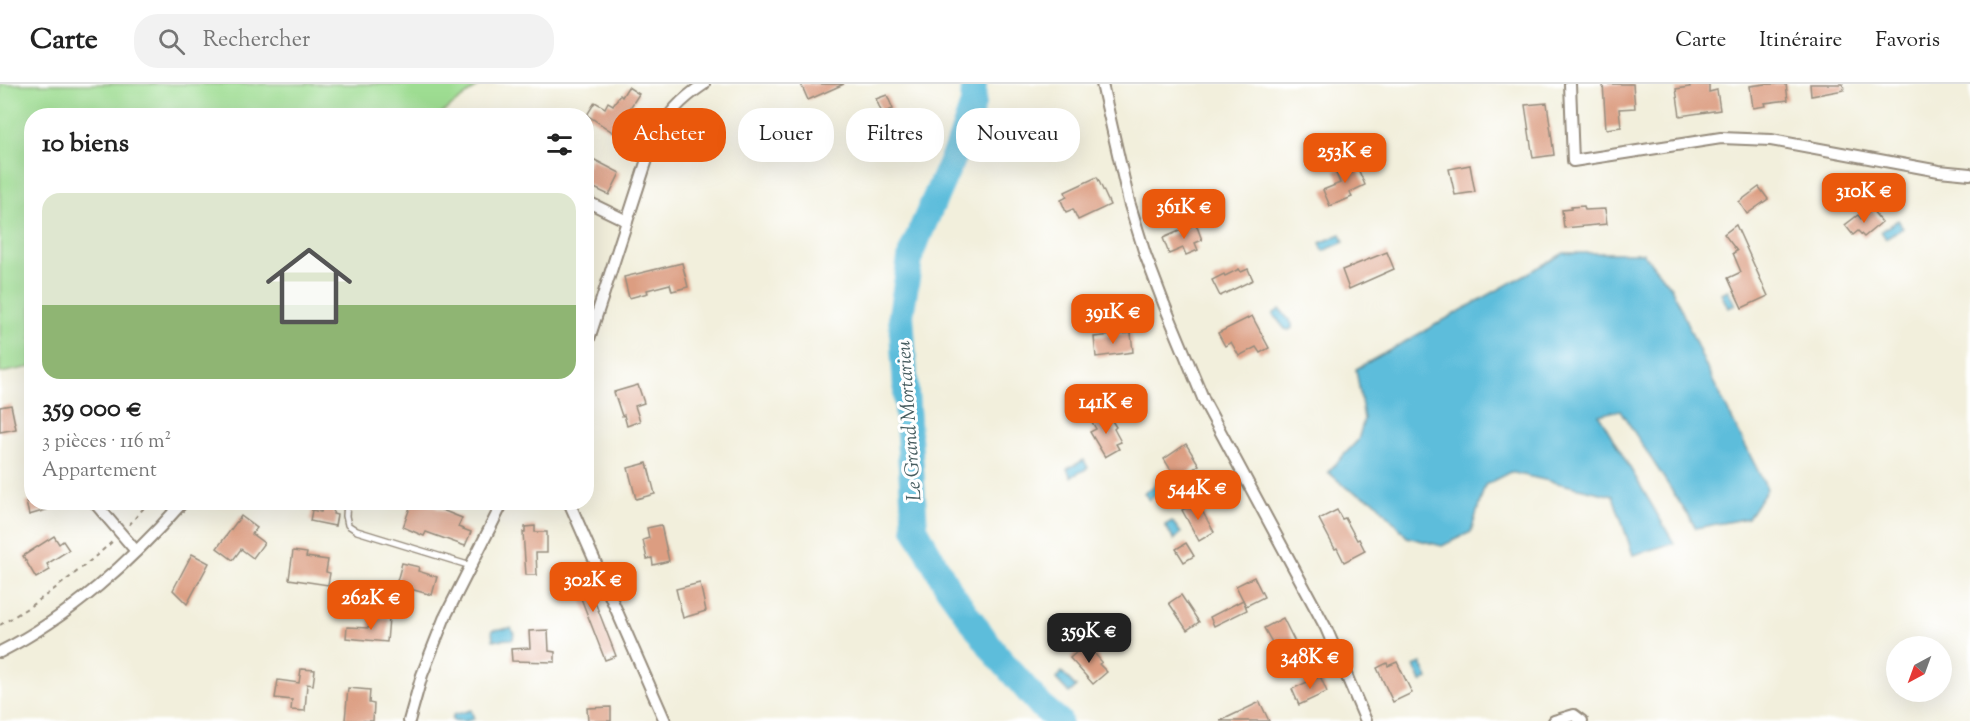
<!DOCTYPE html>
<html lang="fr">
<head>
<meta charset="utf-8">
<style>
	:root { --surface:#fff; --page:#f2f2f2; --text:#222; --muted:#767676; --line:#e0e0e0; --accent:#ea580c }
	body { margin:0; font-family:"Sorts Mill Goudy",serif; background:var(--page); color:var(--text); height:100vh; display:flex; flex-direction:column; font-size:22px; white-space:nowrap }
	* { box-sizing:border-box; margin:0 }
	p { font-size:20px; color:var(--muted) }
	.icon { flex:none; width:33px; height:33px; fill:none; stroke:currentColor; stroke-width:2; stroke-linecap:round; stroke-linejoin:round }
	.map { position:relative; flex:1; overflow:hidden }
	.panel { position:absolute; left:24px; top:24px; width:570px; height:402px; display:flex; flex-direction:column; background:var(--surface); border-radius:24px; box-shadow:0 6px 24px #0002 }
	.panel>* { flex:none }
	.banner { position:absolute; left:612px; top:24px; width:570px; height:54px; display:flex; gap:12px }
	.needle { width:39px; rotate:221deg }
	.buttons { position:absolute; left:1886px; top:552px; display:grid; gap:12px }
	.buttons a { display:grid; place-items:center; width:66px; height:66px; border-radius:50%; background:var(--surface); box-shadow:0 6px 24px #0002; font-size:30px }
	.price { position:absolute; translate:-50% -51px; padding:0 14px; border-radius:12px; background:var(--accent); color:#fff; font-size:20px; line-height:39px; filter:drop-shadow(0 2px 3px #0008) }
	.price::after { content:''; position:absolute; left:50%; top:36px; width:18px; height:14px; margin-left:-9px; background:inherit; clip-path:polygon(0 0,100% 0,50% 100%) }
	.price.current { background:#222; color:#fff }
	ul { padding:0; list-style:none }
	li { display:grid; align-content:center; gap:12px; height:318px; padding:0 18px }
	li span { display:grid; place-items:center; height:186px; border-radius:18px; color:#555 }
	li>.icon { margin-inline-start:auto }
	span .icon { width:108px; height:108px; fill:#fffc; stroke-width:1 }
	li b { font-size:26px }
	h2 { display:flex; justify-content:space-between; align-items:center; height:72px; padding:0 18px; font-size:26px }
	.pill { padding:0 21px; border-radius:24px; background:var(--surface); box-shadow:0 6px 24px #0002; font-size:21px; line-height:54px }
	.pill.current { background:var(--accent); color:#fff }
	header { display:flex; align-items:center; gap:36px; box-sizing:border-box; height:84px; padding:0 30px; background:var(--surface); border-bottom:2px solid var(--line) }
	header strong { font-size:28px }
	nav { display:flex; gap:33px; margin-inline-start:auto; font-size:21px }
	.search { width:420px; height:54px; background:var(--page); display:flex; align-items:center; gap:15px; box-sizing:border-box; padding:0 21px; border-radius:24px; color:var(--muted); font-size:22px }
	.map>svg:first-child { display:block }
	.green { fill:#9edd92; stroke:#6c8458; stroke-width:1.5 }
	.water { fill:#5dbddb; stroke:#4c747c; stroke-width:1.5 }
	.lines { fill:none; stroke-linecap:round; stroke-linejoin:round }
	.river { stroke:#5dbddb; stroke-width:26 }
	.building { fill:#dc9d81 }
	.lane-casing { stroke:#968c7d; stroke-width:8 }
	.street-casing { stroke:#968c7d; stroke-width:14 }
	.path { stroke:#968c7d; stroke-width:2; stroke-dasharray:4.5 4.5; stroke-linecap:butt }
	.lane { stroke:#fff; stroke-width:5 }
	.street { stroke:#fff; stroke-width:10 }
	.labels { text-anchor:middle; stroke-width:6; stroke-linejoin:round; paint-order:stroke }
	.water-label { font-size:20px; font-style:italic; fill:#475d60; stroke:#fff }
</style>
</head>
<body>
<header>
<strong>Carte</strong>
<div class="search"><svg class="icon" aria-label="search" viewBox="0 0 24 24"><circle cx="10" cy="10" r="6"/><path d="M15 15l6 6"/></svg>Rechercher</div>
<nav><a>Carte</a><a>Itinéraire</a><a>Favoris</a></nav>
</header>
<div class="map">
<svg width="1970" height="637" viewBox="0 0 1970 637">
	<rect width="100%" height="100%" fill="#fff"/>
	<filter id="ink" filterUnits="userSpaceOnUse"><feTurbulence type="fractalNoise" baseFrequency=".0167" numOctaves="2"/><feDisplacementMap in="SourceGraphic" scale="12" xChannelSelector="R" yChannelSelector="G"/><feConvolveMatrix kernelMatrix="1 2 1 2 8 2 1 2 1" color-interpolation-filters="sRGB"/></filter>
	<filter id="wash" filterUnits="userSpaceOnUse"><feTurbulence type="fractalNoise" baseFrequency=".008" numOctaves="4" result="noise"/><feDisplacementMap in="SourceGraphic" scale="24" xChannelSelector="R" yChannelSelector="G"/><feGaussianBlur stdDeviation="1.35" result="paint"/><feColorMatrix in="noise" values="0 0 0 0 0 0 0 0 0 0 0 0 0 0 0 0 0 1.4 0 .05"/><feComposite in="paint" operator="in"/></filter>
	<g filter="url(#wash)">
		<rect width="100%" height="100%" fill="#f2efdc"/>
		<polygon class="green" points="0,0 481,0 439,31 32,32 31,283 0,289"/>
		<g class="water">
			<polygon points="1898,136 1903,144 1886,155 1881,147"/>
			<polygon points="1341,150 1344,158 1323,167 1320,159"/>
			<polygon points="1564,169 1643,169 1672,205 1708,287 1767,405 1748,434 1696,444 1620,326 1599,331 1674,459 1633,471 1613,412 1510,388 1485,401 1471,448 1442,462 1407,453 1375,417 1348,405 1328,388 1358,356 1364,335 1356,285"/>
			<polygon points="1728,206 1735,221 1728,224 1721,209"/>
			<polygon points="1280,225 1292,240 1292,244 1289,246 1285,245 1273,230"/>
			<polygon points="1084,376 1088,384 1071,393 1067,385"/>
			<polygon points="1155,399 1158,399 1163,406 1149,416 1144,409 1154,402"/>
			<polygon points="1172,437 1181,449 1174,456 1165,441"/>
			<polygon points="511,544 514,549 513,555 493,556 492,546"/>
			<polygon points="1421,579 1428,595 1421,598 1414,582"/>
			<polygon points="1062,588 1076,603 1069,609 1056,595"/>
			<polygon points="471,626 474,635 465,637 452,636 453,631"/>
		</g>
		<g class="lines">
			<polyline class="river" points="974,0 973,20 961,55 911,169 901,231 915,444 948,504 995,569 1041,622 1059,637"/>
		</g>
		<g id="blocks">
			<g class="building">
				<polygon points="801,0 844,0 808,16"/>
				<polygon points="1603,0 1633,0 1635,24 1619,25 1621,43 1606,45"/>
				<polygon points="1689,0 1709,1 1709,8 1717,6 1720,26 1680,32 1676,5 1690,3"/>
				<polygon points="1766,0 1786,0 1788,16 1765,19 1766,22 1753,24 1750,2"/>
				<polygon points="1810,0 1843,0 1844,6 1811,12"/>
				<polygon points="628,3 639,10 614,49 587,31 595,18 605,24 608,18 613,21 620,11 622,13"/>
				<polygon points="887,11 893,25 882,29 876,15"/>
				<polygon points="1547,19 1554,71 1533,74 1525,21"/>
				<polygon points="591,74 620,89 609,111 586,100 586,84"/>
				<polygon points="1355,78 1365,101 1350,108 1352,113 1330,122 1323,106 1340,99 1335,87"/>
				<polygon points="1470,81 1475,108 1455,111 1449,85"/>
				<polygon points="1097,93 1110,121 1078,136 1073,125 1066,128 1061,116 1067,113 1065,108"/>
				<polygon points="1759,103 1768,115 1747,130 1739,118"/>
				<polygon points="1584,122 1585,126 1605,125 1607,140 1564,144 1562,126 1571,125 1571,123"/>
				<polygon points="1872,126 1882,138 1864,153 1858,147 1853,151 1845,141 1858,131 1861,135"/>
				<polygon points="1196,140 1202,156 1195,159 1198,166 1186,171 1183,164 1169,170 1163,154"/>
				<polygon points="1736,141 1768,212 1742,224 1728,194 1741,188 1733,169 1737,167 1724,150"/>
				<polygon points="1387,168 1394,185 1349,205 1342,186"/>
				<polygon points="682,179 688,203 672,207 670,200 647,206 648,209 629,214 624,193"/>
				<polygon points="1239,185 1241,188 1248,185 1253,196 1220,212 1212,196 1224,190 1225,192"/>
				<polygon points="1252,232 1269,264 1260,269 1256,263 1239,272 1231,258 1225,262 1218,249"/>
				<polygon points="1131,249 1133,268 1096,273 1094,253"/>
				<polygon points="638,301 644,319 635,322 640,337 627,342 624,331 622,332 614,308"/>
				<polygon points="11,321 16,345 0,348 0,323"/>
				<polygon points="1107,329 1116,343 1114,345 1121,358 1116,360 1119,365 1105,373 1090,348 1096,345 1092,338"/>
				<polygon points="1186,360 1199,381 1177,396 1164,375"/>
				<polygon points="647,379 655,410 636,415 628,384"/>
				<polygon points="26,418 60,418 60,422 29,431"/>
				<polygon points="323,418 335,418 333,430 337,431 335,442 310,437 312,426 321,428"/>
				<polygon points="412,418 422,418 462,434 458,443 471,448 465,462 426,448 424,452 403,443"/>
				<polygon points="1197,418 1214,448 1199,457 1182,426"/>
				<polygon points="1337,426 1342,435 1345,434 1357,456 1359,455 1365,467 1344,478 1337,464 1335,465 1319,435"/>
				<polygon points="241,432 257,444 252,450 264,459 253,474 241,465 233,476 217,464"/>
				<polygon points="661,441 669,477 653,481 652,474 647,475 643,456 649,454 647,444"/>
				<polygon points="535,442 535,448 547,448 547,469 536,469 537,491 526,491 523,448 525,448 525,443"/>
				<polygon points="54,452 59,460 63,457 69,466 47,480 50,486 36,494 23,472"/>
				<polygon points="1186,459 1194,472 1184,478 1176,465"/>
				<polygon points="293,467 307,469 306,473 328,476 326,488 330,489 328,501 289,495"/>
				<polygon points="192,470 209,479 187,520 173,506"/>
				<polygon points="402,479 419,483 418,487 437,493 432,511 396,501"/>
				<polygon points="581,482 616,572 605,576 570,486"/>
				<polygon points="1254,493 1264,513 1246,522 1236,502"/>
				<polygon points="700,499 706,527 683,534 676,505"/>
				<polygon points="1181,511 1199,538 1187,546 1169,519"/>
				<polygon points="1243,516 1247,526 1214,542 1210,533"/>
				<polygon points="370,532 389,534 387,558 346,554 347,543 369,544"/>
				<polygon points="1283,534 1295,558 1277,567 1264,544"/>
				<polygon points="548,546 549,567 555,568 555,578 512,577 511,565 530,564 529,547"/>
				<polygon points="1086,560 1102,578 1099,580 1107,588 1093,600 1070,574"/>
				<polygon points="1397,578 1412,609 1393,618 1377,584 1387,579 1388,582"/>
				<polygon points="301,585 315,586 313,601 307,600 305,627 291,626 292,616 275,614 278,596 299,599"/>
				<polygon points="1320,592 1327,608 1299,621 1292,605"/>
				<polygon points="348,604 370,606 369,619 374,620 373,637 345,636"/>
				<polygon points="1260,618 1269,637 1220,637"/>
				<polygon points="611,623 611,637 588,637 587,624"/>
			</g>
		</g>
	</g>
	<g filter="url(#ink)">
		<use href="#blocks" fill-opacity="0" stroke="#968c7d" stroke-width="1.5"/>
		<g class="lines">
			<g class="lane-casing">
				<polyline id="lane" points="347,418 346,432 348,441 357,447 471,482"/>
			</g>
			<g class="street-casing">
				<g id="street">
					<polyline points="1102,0 1129,118 1145,170 1164,220 1205,319 1326,544 1366,637"/>
					<polyline points="1570,0 1573,77 1721,54 1771,56 1939,87 1970,90"/>
					<polyline points="586,117 627,137"/>
					<path d="M586,264L654,54C670,28 679,17 704,0"/>
					<polyline points="94,418 136,467"/>
					<polyline points="569,418 665,637"/>
					<path d="M0,568C71,532 130,478 183,418"/>
					<polyline points="409,637 422,591 444,535 503,418"/>
					<polyline points="1554,637 1574,631 1582,637"/>
				</g>
			</g>
			<g class="path">
				<polyline points="129,441 149,418"/>
				<path d="M0,541C41,517 77,489 112,458"/>
			</g>
			<use href="#lane" class="lane"/>
			<use href="#street" class="street"/>
		</g>
	</g>
	<g class="labels">
		<g class="water-label">
			<text transform="translate(908 337) rotate(-94)" y="7">Le Grand Mortarieu</text>
		</g>
	</g>
</svg>
<div class="buttons">
<a><svg class="needle" viewBox="-14 -14 28 28"><path d="M0-13l5 13h-10z" fill="#e53935"/><path d="M0 13l5-13h-10z" fill="#767676"/></svg></a>
</div>
<b class="price" style="left:1345px;top:100px">253K €</b>
<b class="price" style="left:1864px;top:140px">310K €</b>
<b class="price" style="left:1184px;top:156px">361K €</b>
<b class="price" style="left:1113px;top:261px">391K €</b>
<b class="price" style="left:1106px;top:351px">141K €</b>
<b class="price" style="left:1198px;top:437px">544K €</b>
<b class="price" style="left:593px;top:529px">302K €</b>
<b class="price" style="left:371px;top:547px">262K €</b>
<b class="price current" style="left:1089px;top:580px">359K €</b>
<b class="price" style="left:1310px;top:606px">348K €</b>
<div class="banner">
<a class="pill current">Acheter</a>
<a class="pill">Louer</a>
<a class="pill">Filtres</a>
<a class="pill">Nouveau</a>
</div>
<section class="panel">
<h2>10 biens<svg class="icon" aria-label="filters" viewBox="0 0 24 24"><path d="M4 7h16M4 17h16"/><circle cx="9" cy="7" r="2"/><circle cx="15" cy="17" r="2"/></svg></h2>
<ul>
<li><span style="background:linear-gradient(#dfe7d0 60%,#8fb573 0)"><svg class="icon" aria-label="home" viewBox="0 0 24 24"><path d="M3 11l9-7 9 7M6 9v11h12V9"/></svg></span><div><b>359 000 €</b><p>3 pièces · 116 m²</p><p>Appartement</p></div></li>
</ul>
</section>
</div>
</body>
</html>
